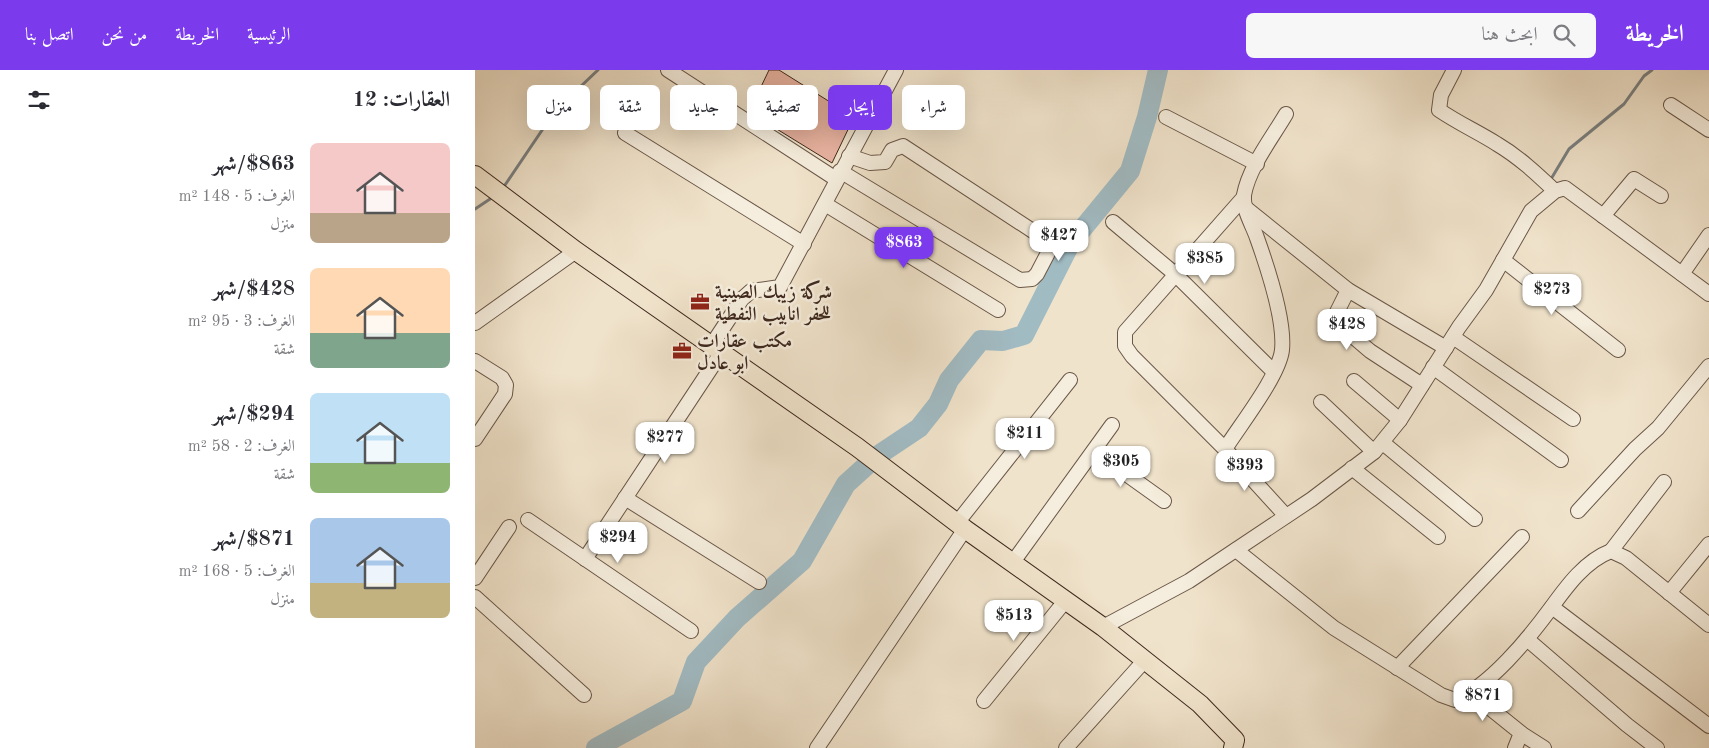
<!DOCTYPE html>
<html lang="ar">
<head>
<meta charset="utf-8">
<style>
	:root { --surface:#fff; --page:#f7f7f7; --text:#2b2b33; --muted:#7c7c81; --accent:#7c3aed }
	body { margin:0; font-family:"Old Standard TT",Amiri,serif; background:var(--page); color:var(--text); direction:rtl; height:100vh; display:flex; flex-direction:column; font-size:19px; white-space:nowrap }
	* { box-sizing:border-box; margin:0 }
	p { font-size:16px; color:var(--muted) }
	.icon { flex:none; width:28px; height:28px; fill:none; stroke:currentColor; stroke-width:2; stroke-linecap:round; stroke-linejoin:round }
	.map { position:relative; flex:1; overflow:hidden; direction:ltr }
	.details { display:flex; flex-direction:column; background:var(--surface); width:475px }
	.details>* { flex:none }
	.top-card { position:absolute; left:15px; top:15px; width:475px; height:45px; direction:rtl; display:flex; gap:10px }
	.price { position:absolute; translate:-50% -42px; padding:0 11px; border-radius:10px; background:#fff; color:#222; font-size:16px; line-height:32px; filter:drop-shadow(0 1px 2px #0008) }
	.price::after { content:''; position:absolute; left:50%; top:30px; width:15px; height:11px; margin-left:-8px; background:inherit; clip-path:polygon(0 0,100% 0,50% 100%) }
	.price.on { background:var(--accent); color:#fff }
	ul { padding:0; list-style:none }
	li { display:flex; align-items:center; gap:15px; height:125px; padding:0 25px }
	li span { display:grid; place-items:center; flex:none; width:140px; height:100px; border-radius:8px; color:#555 }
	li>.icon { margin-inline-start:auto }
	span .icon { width:60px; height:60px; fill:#fffc; stroke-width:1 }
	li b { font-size:21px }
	h2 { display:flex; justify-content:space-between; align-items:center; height:60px; padding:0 25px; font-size:21px }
	.pill { padding:0 18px; border-radius:8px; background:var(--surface); box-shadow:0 5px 20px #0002; font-size:18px; line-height:45px }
	.pill.on { background:var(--accent); color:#fff }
	header { display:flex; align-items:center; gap:30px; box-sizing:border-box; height:70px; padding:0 25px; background:var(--accent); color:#fff }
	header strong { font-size:24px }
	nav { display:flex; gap:28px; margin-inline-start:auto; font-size:18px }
	.search { width:350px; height:45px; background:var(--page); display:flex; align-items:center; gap:12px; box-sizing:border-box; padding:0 18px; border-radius:8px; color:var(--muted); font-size:19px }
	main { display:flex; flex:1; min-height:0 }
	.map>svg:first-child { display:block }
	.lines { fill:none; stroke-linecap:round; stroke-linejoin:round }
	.stream { stroke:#798081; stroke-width:3 }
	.river { stroke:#a1bbc3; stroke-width:20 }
	.building { fill:#e6b19f; stroke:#3e281d }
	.minor-casing { stroke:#6a5748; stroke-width:16 }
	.major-casing { stroke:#3e281d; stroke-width:20 }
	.minor { stroke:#f5eddd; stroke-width:14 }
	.major { stroke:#f0e3cb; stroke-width:18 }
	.labels { text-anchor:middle; stroke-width:5; stroke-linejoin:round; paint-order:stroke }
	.poi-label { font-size:19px; font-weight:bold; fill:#3e281d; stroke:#f5eddd; text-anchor:start }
</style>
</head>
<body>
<header>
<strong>الخريطة</strong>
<div class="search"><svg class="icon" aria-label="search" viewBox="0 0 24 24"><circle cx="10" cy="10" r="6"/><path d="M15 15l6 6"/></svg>ابحث هنا</div>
<nav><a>الرئيسية</a><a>الخريطة</a><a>من نحن</a><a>اتصل بنا</a></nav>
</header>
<main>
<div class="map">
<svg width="1234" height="678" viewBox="0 0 1234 678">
	<rect width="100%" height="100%" fill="#f0e3cb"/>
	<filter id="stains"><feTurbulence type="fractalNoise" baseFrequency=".004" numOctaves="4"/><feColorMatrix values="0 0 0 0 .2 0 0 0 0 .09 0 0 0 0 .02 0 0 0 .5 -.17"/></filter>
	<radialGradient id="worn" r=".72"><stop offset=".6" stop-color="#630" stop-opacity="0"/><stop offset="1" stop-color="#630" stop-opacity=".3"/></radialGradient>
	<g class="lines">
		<g class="stream">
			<polyline points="1076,109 1094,79 1149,34 1169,6 1177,0"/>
			<polyline points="28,118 80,41 123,0"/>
			<polyline points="0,139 18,127"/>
		</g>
		<polyline class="river" points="121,678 207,631 221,592 262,548 327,491 371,414 402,386 444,358 463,334 474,310 506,270 528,271 549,265 595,174 655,101 672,47 683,0"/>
	</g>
	<g class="building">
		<polygon points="294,0 304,0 379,47 357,93 274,42"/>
		<polygon points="205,273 215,279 209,289 198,282"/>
	</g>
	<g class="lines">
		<g class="minor-casing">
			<g id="minor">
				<polyline points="193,0 361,109"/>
				<path d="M979,0L966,25L964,40C983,53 1003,62 1022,74C1044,87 1062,104 1080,121"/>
				<polyline points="1196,35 1234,60"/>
				<polyline points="691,47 782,94"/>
				<polyline points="150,63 329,174"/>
				<polyline points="365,101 545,210 557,209 562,204 574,181 570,169 428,76 417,80 410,92 395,93 374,86"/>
				<polyline points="769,127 650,262 650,276 657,286 750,379 811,446"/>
				<polyline points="350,134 523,240"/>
				<polyline points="772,139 873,220 971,278"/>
				<polyline points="1128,146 1159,109 1186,126"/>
				<polyline points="638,152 700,204 799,302"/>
				<polyline points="1028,190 1143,280"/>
				<polyline points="1207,204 1234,165"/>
				<polyline points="873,220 860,246 861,252 895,281 947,315"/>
				<polyline points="0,253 101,181"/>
				<polyline points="978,267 1098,349"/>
				<polyline points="236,276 267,229 276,221 305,217 421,0"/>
				<polyline points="0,291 27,308 31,315 30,324 0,369"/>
				<polyline points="958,297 1086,390"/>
				<polyline points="879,311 925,350"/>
				<polyline points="846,332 899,382"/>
				<polyline points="908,373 1000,449"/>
				<path d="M750,379C765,355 804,306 807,280C810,251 792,196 782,168C778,156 767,138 769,125C774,97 797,68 811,44"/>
				<polyline points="619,381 689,431"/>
				<polyline points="877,398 963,467"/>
				<polyline points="150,428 284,512"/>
				<polyline points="1103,441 1160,379 1183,358 1234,296"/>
				<polyline points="53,450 216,561"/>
				<polyline points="482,453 595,310"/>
				<path d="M761,480L859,558L966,625L980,630C1014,617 1054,568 1076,538C1092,516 1110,491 1136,481L1151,488L1234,555"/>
				<polyline points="1136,481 1189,412"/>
				<polyline points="110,489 246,283"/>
				<polyline points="538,492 637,355"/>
				<polyline points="0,508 34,457"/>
				<polyline points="1194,523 1234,474"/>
				<polyline points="0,527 109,625"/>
				<polyline points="1077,537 1234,656"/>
				<polyline points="628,557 714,511 837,429 899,382 925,350 984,257 1011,220 1056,141 1080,121 1090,118 1234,224"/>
				<polyline points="1052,569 1152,655 1182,678"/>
				<polyline points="922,598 1047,467"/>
				<polyline points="995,622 1046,663 1040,678"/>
				<polyline points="509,631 591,530"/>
				<polyline points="1047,664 1069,678"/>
				<polyline points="342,678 490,459"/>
				<polyline points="591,678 670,590"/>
			</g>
		</g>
		<g class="major-casing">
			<polyline id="major" points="0,105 101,181 382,377 490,459 628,557 725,634 760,670 758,678"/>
		</g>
		<use href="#minor" class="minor"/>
		<use href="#major" class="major"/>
	</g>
	<defs>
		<g id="office-bare" transform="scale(1.5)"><path d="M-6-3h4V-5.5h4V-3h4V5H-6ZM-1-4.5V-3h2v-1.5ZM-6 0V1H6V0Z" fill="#8f2418" stroke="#f5eddd" stroke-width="2.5" paint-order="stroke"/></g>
	</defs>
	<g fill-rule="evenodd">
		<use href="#office-bare" x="225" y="232"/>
		<use href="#office-bare" x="207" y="281"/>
	</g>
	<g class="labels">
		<g class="poi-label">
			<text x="240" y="228">شركة زيبك الصينية<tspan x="240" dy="22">للحفر انابيب النفطية</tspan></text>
			<text x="222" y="277">مكتب عقارات<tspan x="222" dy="22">ابو عادل</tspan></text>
		</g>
	</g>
	<rect width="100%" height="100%" filter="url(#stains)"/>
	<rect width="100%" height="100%" fill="url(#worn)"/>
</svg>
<b class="price" style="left:584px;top:192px">$427</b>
<b class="price on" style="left:429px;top:199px">$863</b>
<b class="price" style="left:730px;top:215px">$385</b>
<b class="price" style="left:1077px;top:246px">$273</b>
<b class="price" style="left:872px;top:281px">$428</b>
<b class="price" style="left:550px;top:390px">$211</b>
<b class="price" style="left:190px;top:394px">$277</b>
<b class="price" style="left:646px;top:418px">$305</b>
<b class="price" style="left:770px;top:422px">$393</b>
<b class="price" style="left:143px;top:494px">$294</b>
<b class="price" style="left:539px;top:572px">$513</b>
<b class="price" style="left:1008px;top:652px">$871</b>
<div class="top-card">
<a class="pill">شراء</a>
<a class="pill on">إيجار</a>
<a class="pill">تصفية</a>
<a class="pill">جديد</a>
<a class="pill">شقة</a>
<a class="pill">منزل</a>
</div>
</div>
<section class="details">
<h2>العقارات: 12<svg class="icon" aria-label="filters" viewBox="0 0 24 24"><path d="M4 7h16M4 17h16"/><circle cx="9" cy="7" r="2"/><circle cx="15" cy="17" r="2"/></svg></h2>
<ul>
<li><span style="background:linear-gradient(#f6c9c9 70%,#b9a48a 0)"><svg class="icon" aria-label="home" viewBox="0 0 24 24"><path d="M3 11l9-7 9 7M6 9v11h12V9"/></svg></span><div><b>$863/شهر</b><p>الغرف: 5 · 148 m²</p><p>منزل</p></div></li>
<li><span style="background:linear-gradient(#ffd9b3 65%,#7fa58c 0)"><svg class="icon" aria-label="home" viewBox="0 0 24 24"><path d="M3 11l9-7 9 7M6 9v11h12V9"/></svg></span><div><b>$428/شهر</b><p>الغرف: 3 · 95 m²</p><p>شقة</p></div></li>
<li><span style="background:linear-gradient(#bfe0f5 70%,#8fb573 0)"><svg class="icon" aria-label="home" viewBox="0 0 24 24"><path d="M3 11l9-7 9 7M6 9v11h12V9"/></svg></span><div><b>$294/شهر</b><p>الغرف: 2 · 58 m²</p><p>شقة</p></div></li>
<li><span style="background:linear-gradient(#a9c7e8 65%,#c2b280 0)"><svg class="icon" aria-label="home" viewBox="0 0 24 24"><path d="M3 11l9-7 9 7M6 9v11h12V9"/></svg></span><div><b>$871/شهر</b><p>الغرف: 5 · 168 m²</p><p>منزل</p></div></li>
</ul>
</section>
</main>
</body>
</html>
